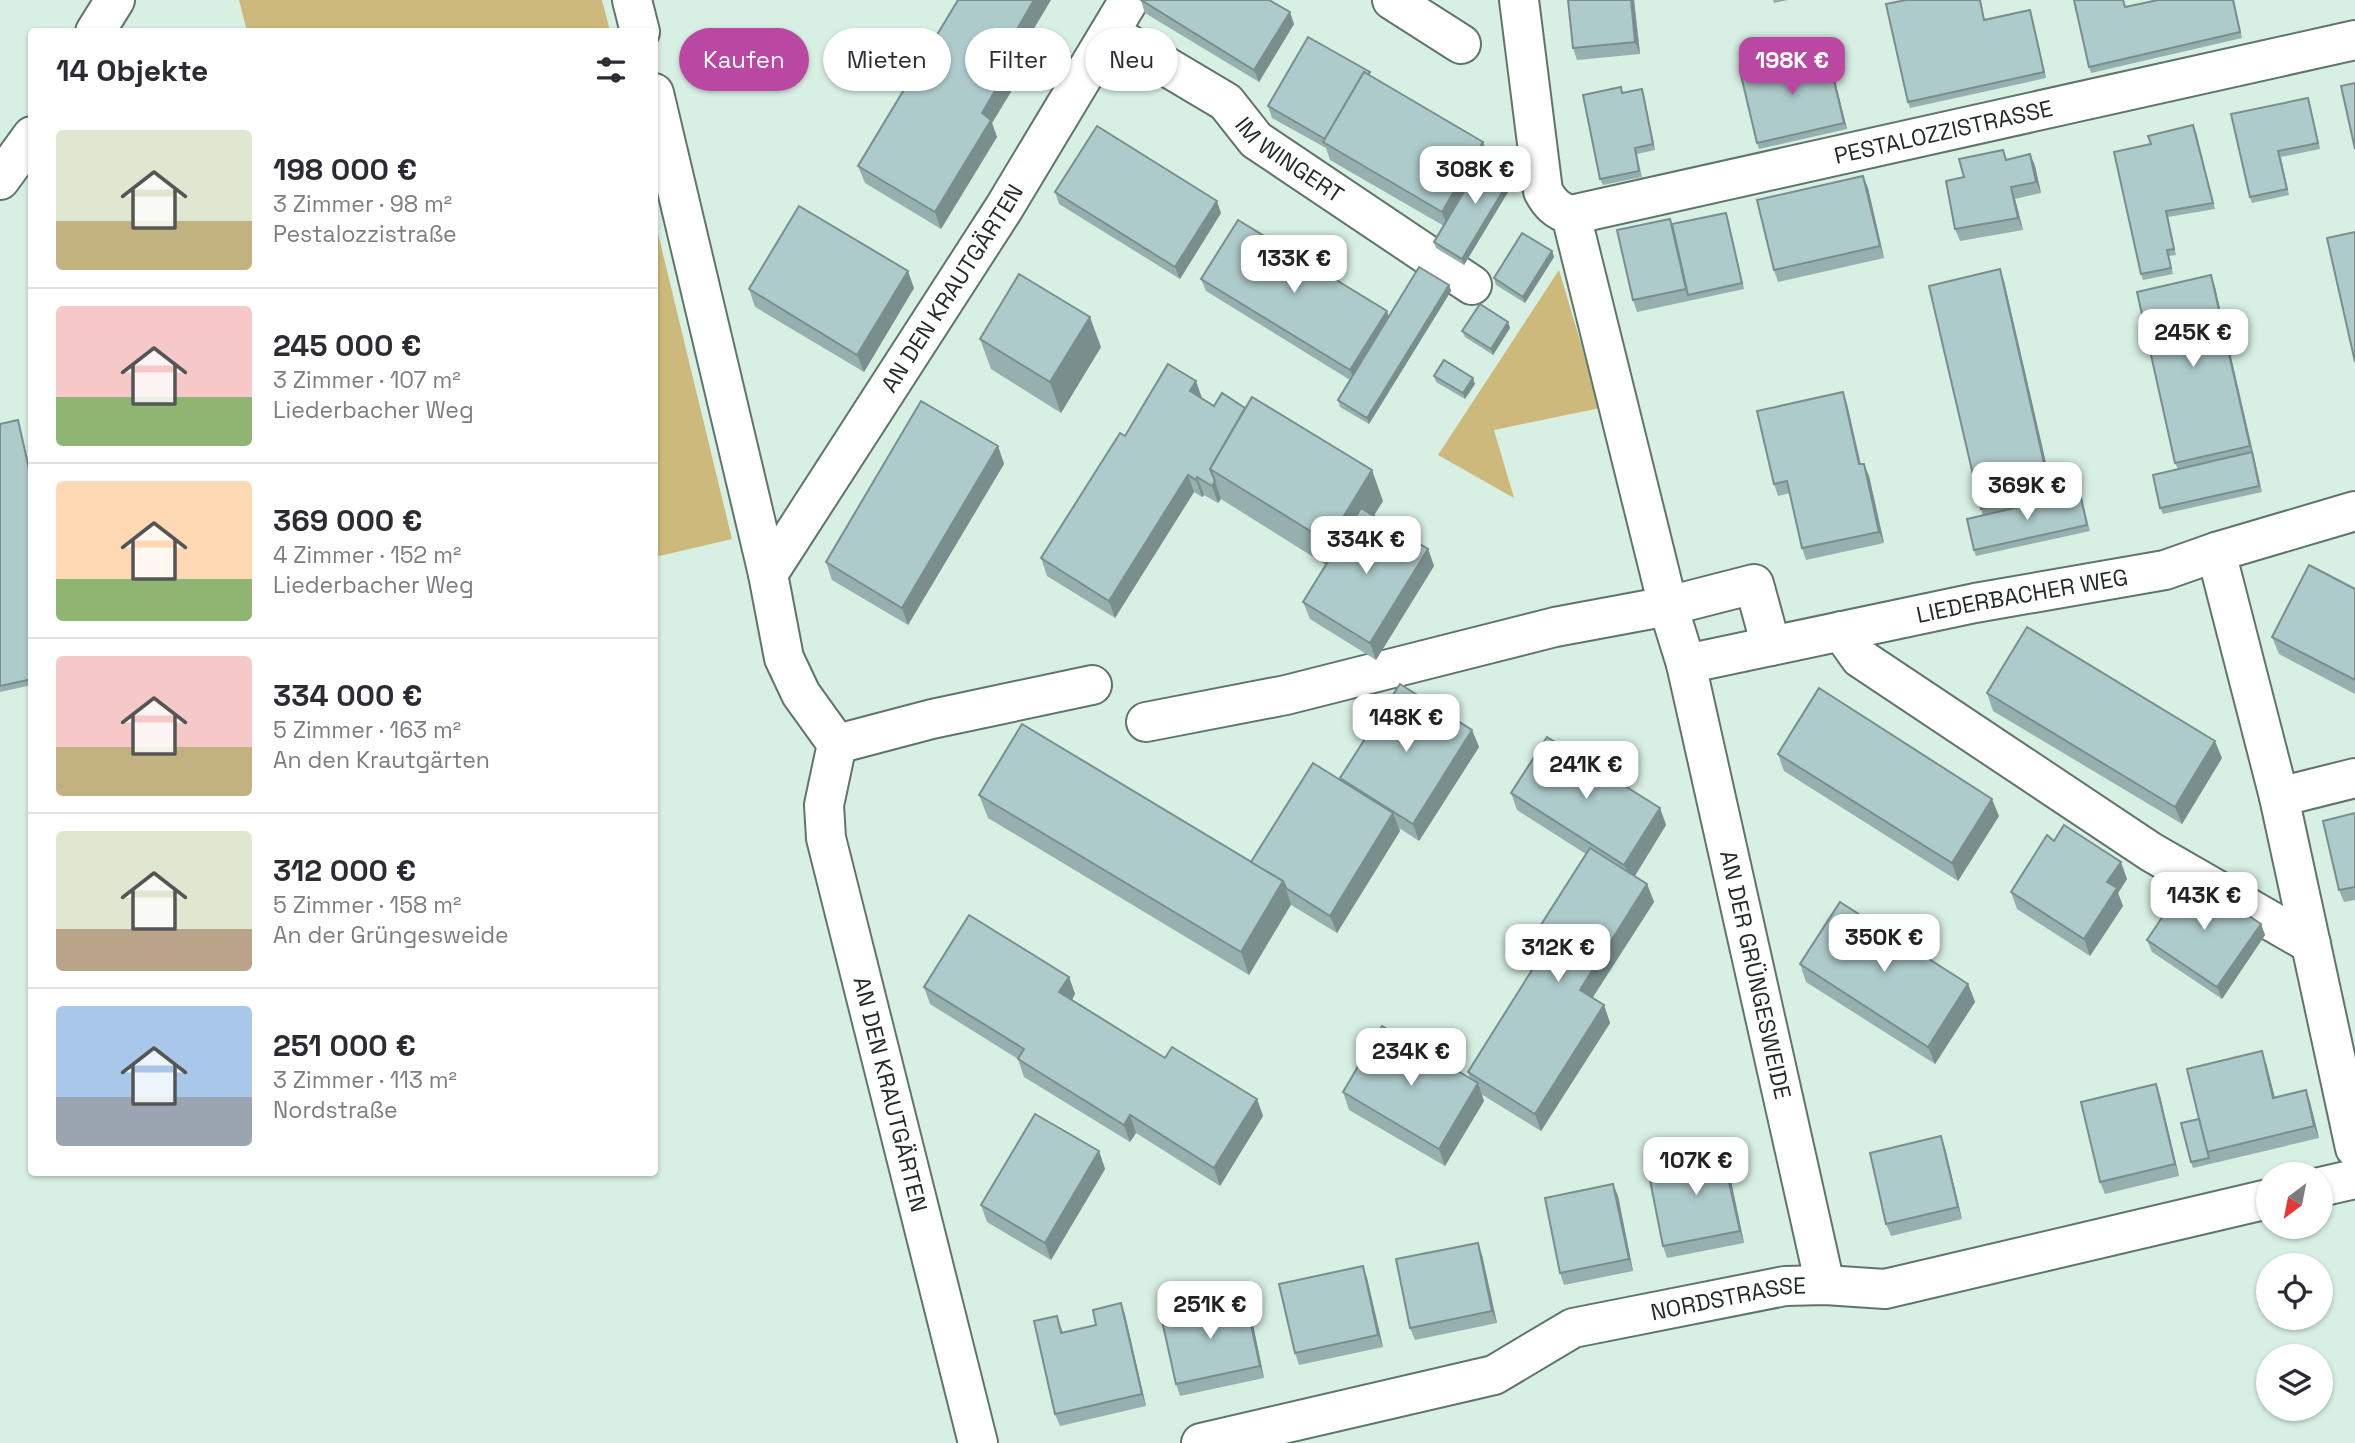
<!DOCTYPE html>
<html lang="de">
<head>
<meta charset="utf-8">
<style>
	:root { --surface:#fff; --page:#f2f2f3; --text:#2b2b33; --muted:#7c7c81; --line:#e1e1e2; --accent:#ba47a1 }
	body { margin:0; font-family:"Space Grotesk",sans-serif; background:var(--page); color:var(--text); height:100vh; display:flex; flex-direction:column; font-size:26px; white-space:nowrap }
	* { box-sizing:border-box; margin:0 }
	p { font-size:23px; color:var(--muted) }
	.icon { flex:none; width:38px; height:38px; fill:none; stroke:currentColor; stroke-width:2; stroke-linecap:round; stroke-linejoin:round }
	.map { position:relative; flex:1; overflow:hidden }
	.details { position:absolute; left:28px; top:28px; width:630px; height:1148px; display:flex; flex-direction:column; background:var(--surface); border-radius:7px; box-shadow:0 2px 5px #0004 }
	.details>* { flex:none }
	.top-card { position:absolute; left:679px; top:28px; width:665px; height:63px; display:flex; gap:14px }
	.needle { width:46px; rotate:212deg }
	.buttons { position:absolute; left:2256px; top:1162px; display:grid; gap:14px }
	.buttons a { display:grid; place-items:center; width:77px; height:77px; border-radius:50%; background:var(--surface); box-shadow:0 2px 5px #0004; font-size:35px }
	.price { position:absolute; translate:-50% -60px; padding:0 16px; border-radius:14px; background:#fff; color:#222; font-size:23px; line-height:46px; filter:drop-shadow(0 2px 4px #0008) }
	.price::after { content:''; position:absolute; left:50%; top:42px; width:21px; height:16px; margin-left:-10px; background:inherit; clip-path:polygon(0 0,100% 0,50% 100%) }
	.price.current { background:var(--accent); color:#fff }
	ul { padding:0; list-style:none }
	li { display:flex; align-items:center; gap:21px; height:175px; padding:0 28px }
	li+li { border-top:2px solid var(--line) }
	li span { display:grid; place-items:center; flex:none; width:196px; height:140px; border-radius:7px; color:#555 }
	li>.icon { margin-inline-start:auto }
	span .icon { width:84px; height:84px; fill:#fffc; stroke-width:1 }
	li b { font-size:30px }
	h2 { display:flex; justify-content:space-between; align-items:center; height:84px; padding:0 28px; font-size:30px }
	.pill { padding:0 24px; border-radius:32px; background:var(--surface); box-shadow:0 2px 5px #0004; font-size:24px; line-height:63px }
	.pill.current { background:var(--accent); color:#fff }
	.map>svg:first-child { display:block }
	.green { fill:#cdb97b }
	.lines { fill:none; stroke-linecap:round; stroke-linejoin:round }
	.street-casing { stroke:#5f756a; stroke-width:42 }
	.street { stroke:#fff; stroke-width:38 }
	.wall { fill:#96afaf }
	.shaded-wall { fill:#7a8e8e }
	.building { fill:#aecbcb; stroke:#7a8e8e; stroke-width:2 }
	.labels { text-anchor:middle; stroke-width:5; stroke-linejoin:round; paint-order:stroke }
	.street-label { font-size:23px; fill:#222b26; stroke:#e5fef0 }
</style>
</head>
<body>
<div class="map">
<svg width="2355" height="1443" viewBox="0 0 2355 1443">
	<rect width="100%" height="100%" fill="#d7f0e3"/>
	<g class="green">
		<polygon points="239,0 602,0 610,31 247,31"/>
		<polygon points="654,217 732,539 655,557 654,557"/>
		<polygon points="1559,270 1600,408 1494,430 1514,498 1438,455"/>
	</g>
	<g class="lines">
		<g class="street-casing">
			<g id="street">
				<polyline points="632,0 640,32"/>
				<polyline points="1392,0 1461,44"/>
				<path id="s1" d="M1519,0L1543,191C1550,204 1557,211 1571,215L2355,40"/>
				<polyline points="95,32 115,0"/>
				<path id="s2" d="M1110,33L1226,102L1256,140L1472,285"/>
				<path id="s3" d="M654,93L768,574L784,658L801,694L837,744L824,805L826,838L978,1443"/>
				<polyline points="0,180 32,136"/>
				<path id="s4" d="M1571,215L1668,606L1686,664L1825,1285"/>
				<polyline points="2216,552 2279,797 2355,1148"/>
				<path id="s5" d="M768,574L1004,208L1129,0"/>
				<polyline points="1841,631 1860,658 2151,852 2311,944"/>
				<path id="s6" d="M1686,664L1975,603L2165,570L2216,552L2355,511"/>
				<polyline points="1146,722 1286,695 1555,627 1668,606 1754,584 1771,646"/>
				<polyline points="837,744 932,719 1092,685"/>
				<polyline points="2279,797 2355,778"/>
				<polyline points="2320,1187 2355,1179"/>
				<path id="s7" d="M1201,1443L1494,1375L1573,1328L1785,1286L1825,1285L1885,1289L2268,1199"/>
			</g>
		</g>
		<use href="#street" class="street"/>
	</g>
	<g class="wall">
		<polygon points="1634,0 1640,54 1577,60 1573,48"/>
		<polygon points="1773,0 1788,0 1774,3"/>
		<polygon points="2158,0 2234,0 2242,38 2091,73 2089,67 2125,7"/>
		<polygon points="1141,1 1294,24 1259,82 1145,13"/>
		<polygon points="2030,10 2046,78 1910,108 1908,102 1985,19"/>
		<polygon points="1023,47 1029,62 992,123 997,137 941,229 865,183 858,166"/>
		<polygon points="1829,57 1847,129 1759,149 1757,143"/>
		<polygon points="1371,76 1515,171 1517,177 1464,265 1436,248 1434,242 1444,226 1330,160 1326,148 1272,118 1268,106"/>
		<polygon points="1621,87 1623,93 1642,89 1655,150 1637,154 1642,177 1603,185 1600,179"/>
		<polygon points="2308,98 2320,149 2281,157 2289,195 2252,203 2250,197"/>
		<polygon points="2196,131 2215,209 2168,217 2176,255 2169,256 2173,274 2143,280 2141,274 2151,144"/>
		<polygon points="2030,154 2035,166 2041,193 2015,199 2023,230 1960,241 1955,229 1964,177 2006,160"/>
		<polygon points="1863,176 1868,188 1884,258 1778,282 1774,270"/>
		<polygon points="1055,192 1221,213 1180,279 1059,204"/>
		<polygon points="1726,213 1744,289 1637,312 1633,300 1670,219 1672,224"/>
		<polygon points="1552,251 1554,257 1525,303 1496,285 1494,278"/>
		<polygon points="2211,275 2215,287 2262,492 2163,514 2160,508 2178,469 2175,463"/>
		<polygon points="1201,279 1389,317 1449,285 1451,291 1369,424 1340,407 1338,400 1350,380 1206,291"/>
		<polygon points="2004,281 2054,499 2082,500 2090,531 1976,556 1974,550 1983,516 1981,509"/>
		<polygon points="914,288 864,372 755,307 749,289"/>
		<polygon points="1508,322 1510,328 1493,355 1465,337 1462,331"/>
		<polygon points="980,339 1101,347 1061,413 991,369"/>
		<polygon points="1434,376 1475,384 1465,399 1436,382"/>
		<polygon points="1843,392 1847,404 1861,464 1869,476 1884,543 1806,560 1802,548 1790,493 1778,496 1774,484"/>
		<polygon points="1202,399 1383,501 1373,516 1428,549 1434,566 1376,660 1310,619 1303,602 1326,565 1221,499 1218,503 1204,495 1202,497 1194,492 1115,618 1047,576 1041,558 1125,436"/>
		<polygon points="0,424 20,427 32,478 32,685 0,692"/>
		<polygon points="998,446 1004,464 908,625 832,580 826,562"/>
		<polygon points="2355,589 2355,694 2279,654 2272,637"/>
		<polygon points="1987,693 2222,758 2182,824 1993,711"/>
		<polygon points="1472,730 1479,747 1419,841 1399,828 1400,831 1337,933 1291,905 1249,975 988,818 979,795 1251,862 1341,781 1340,778"/>
		<polygon points="1778,754 1999,816 1958,881 1784,771"/>
		<polygon points="1511,793 1660,808 1666,825 1635,876 1647,884 1654,902 1592,998 1604,1005 1610,1023 1541,1131 1481,1094 1484,1101 1445,1166 1349,1110 1343,1092 1470,1079 1468,1072 1531,972 1530,971 1523,953 1586,854 1517,810"/>
		<polygon points="2355,813 2355,900 2344,902 2339,890"/>
		<polygon points="2054,841 2127,879 2118,893 2123,906 2090,956 2017,909 2011,892"/>
		<polygon points="2261,924 2265,935 2222,999 2152,952 2147,940"/>
		<polygon points="1800,964 1968,984 1975,1002 1935,1064 1806,982"/>
		<polygon points="1069,977 1075,994 1072,1000 1165,1058 1257,1099 1263,1116 1220,1186 1136,1133 1130,1142 1024,1077 1018,1059 930,1004 924,987"/>
		<polygon points="2266,1063 2275,1098 2306,1090 2310,1102 2319,1138 2193,1168 2191,1162 2199,1119"/>
		<polygon points="2156,1084 2160,1096 2179,1176 2105,1194 2100,1182"/>
		<polygon points="1941,1136 1945,1148 1962,1219 1891,1236 1886,1224"/>
		<polygon points="1728,1140 1732,1152 1738,1179 1731,1181 1744,1243 1667,1258 1663,1246 1699,1160"/>
		<polygon points="1099,1151 1105,1169 1051,1260 987,1222 981,1205"/>
		<polygon points="1613,1184 1618,1196 1633,1271 1564,1285 1560,1273"/>
		<polygon points="1482,1255 1497,1323 1415,1340 1410,1328"/>
		<polygon points="1367,1278 1383,1347 1299,1365 1295,1353"/>
		<polygon points="1250,1310 1264,1378 1180,1396 1176,1384"/>
		<polygon points="1125,1315 1146,1406 1060,1426 1055,1414 1057,1316 1063,1332 1096,1325"/>
	</g>
	<g class="shaded-wall">
		<polygon points="1034,0 1051,0 1023,47 1029,62 992,123 997,137 941,229 935,212 982,113 1012,38"/>
		<polygon points="1631,0 1634,0 1640,54 1635,42"/>
		<polygon points="2030,10 2032,16 2046,78 2044,72"/>
		<polygon points="1290,12 1294,24 1259,82 1254,70"/>
		<polygon points="1827,51 1829,57 1847,129 1844,123"/>
		<polygon points="1642,89 1644,95 1655,150 1653,144"/>
		<polygon points="2308,98 2310,104 2320,149 2318,143"/>
		<polygon points="1483,142 1489,159 1448,229 1442,212"/>
		<polygon points="2030,154 2035,166 2041,193 2036,182"/>
		<polygon points="1515,171 1517,177 1464,265 1462,259"/>
		<polygon points="1863,176 1868,188 1884,258 1880,246"/>
		<polygon points="2011,187 2015,199 2023,230 2018,218"/>
		<polygon points="1217,201 1221,213 1180,279 1175,267"/>
		<polygon points="1726,213 1728,219 1744,289 1742,283"/>
		<polygon points="1552,251 1554,257 1525,303 1523,297"/>
		<polygon points="2000,269 2004,281 2056,506 2051,494"/>
		<polygon points="908,271 914,288 864,372 857,355"/>
		<polygon points="2211,275 2215,287 2262,492 2250,446"/>
		<polygon points="1449,285 1451,291 1369,424 1367,418"/>
		<polygon points="1387,311 1391,323 1355,382 1350,370"/>
		<polygon points="1090,317 1101,347 1061,413 1050,382"/>
		<polygon points="1508,322 1510,328 1493,355 1491,349"/>
		<polygon points="1473,378 1475,384 1465,399 1463,393"/>
		<polygon points="1196,381 1202,398 1190,391"/>
		<polygon points="1843,392 1847,404 1863,476 1859,464"/>
		<polygon points="998,446 1004,464 908,625 902,608"/>
		<polygon points="1864,464 1869,476 1884,543 1879,532"/>
		<polygon points="1372,470 1383,501 1339,572 1328,542"/>
		<polygon points="1188,475 1194,492 1115,618 1109,601"/>
		<polygon points="1197,477 1204,495 1202,497 1196,480"/>
		<polygon points="1215,481 1221,499 1218,503 1212,486"/>
		<polygon points="1428,549 1434,566 1376,660 1370,643"/>
		<polygon points="1472,730 1479,747 1419,841 1413,824"/>
		<polygon points="2215,741 2222,758 2182,824 2175,807"/>
		<polygon points="1992,799 1999,816 1958,881 1952,863"/>
		<polygon points="1660,808 1666,825 1631,882 1624,865"/>
		<polygon points="1393,813 1400,831 1337,933 1330,916"/>
		<polygon points="2121,862 2127,879 2118,893 2123,906 2090,956 2084,939 2107,882"/>
		<polygon points="1283,881 1291,904 1249,975 1241,952"/>
		<polygon points="1647,884 1654,902 1586,1008 1580,990"/>
		<polygon points="2261,924 2265,935 2222,999 2217,987"/>
		<polygon points="1069,977 1075,994 1066,1010 1059,992"/>
		<polygon points="1968,984 1975,1002 1935,1064 1928,1047"/>
		<polygon points="1604,1005 1610,1023 1541,1131 1535,1114"/>
		<polygon points="2262,1051 2266,1063 2278,1110 2273,1098"/>
		<polygon points="1478,1083 1484,1101 1445,1166 1439,1149"/>
		<polygon points="2156,1084 2160,1096 2179,1176 2175,1164"/>
		<polygon points="2306,1090 2310,1102 2319,1138 2314,1126"/>
		<polygon points="1257,1099 1263,1116 1220,1186 1214,1168"/>
		<polygon points="1130,1115 1136,1133 1130,1142 1124,1125"/>
		<polygon points="1941,1136 1945,1148 1962,1219 1958,1207"/>
		<polygon points="1728,1140 1732,1152 1738,1179 1734,1167"/>
		<polygon points="1099,1151 1105,1169 1051,1260 1045,1243"/>
		<polygon points="1726,1169 1731,1181 1744,1243 1740,1231"/>
		<polygon points="1613,1184 1618,1196 1633,1271 1629,1259"/>
		<polygon points="1478,1243 1482,1255 1497,1323 1492,1311"/>
		<polygon points="1363,1266 1367,1278 1383,1347 1378,1335"/>
		<polygon points="1245,1298 1250,1310 1264,1378 1260,1366"/>
		<polygon points="1121,1303 1125,1315 1146,1406 1142,1394"/>
	</g>
	<g class="building">
		<polygon points="958,0 1034,0 1012,38 1022,45 982,113 991,120 935,212 858,166"/>
		<polygon points="1141,0 1269,0 1290,12 1254,70"/>
		<polygon points="1568,0 1631,0 1635,42 1573,48"/>
		<polygon points="1906,0 1980,0 1984,20 2030,10 2044,72 1908,102 1886,4"/>
		<polygon points="2074,0 2123,0 2125,7 2158,0 2233,0 2240,32 2089,67"/>
		<polygon points="1308,37 1370,72 1368,75 1364,72 1325,139 1268,106"/>
		<polygon points="1827,51 1844,123 1757,143 1740,71"/>
		<polygon points="1364,72 1483,142 1442,212 1323,142"/>
		<polygon points="2355,83 2355,149 2341,86"/>
		<polygon points="1621,87 1622,93 1642,89 1653,144 1635,148 1639,171 1600,179 1583,95"/>
		<polygon points="2308,98 2318,143 2278,151 2287,189 2250,197 2231,114"/>
		<polygon points="2193,125 2213,203 2166,211 2174,249 2167,250 2171,268 2141,274 2114,152 2151,144 2148,136"/>
		<polygon points="1097,126 1217,201 1175,267 1055,192"/>
		<polygon points="2003,150 2006,160 2030,154 2036,182 2011,187 2018,218 1955,229 1946,181 1964,177 1959,159"/>
		<polygon points="1487,153 1515,171 1462,259 1434,242"/>
		<polygon points="1863,176 1880,246 1774,270 1757,200"/>
		<polygon points="799,206 908,271 857,355 749,289"/>
		<polygon points="1726,213 1742,283 1688,295 1672,224"/>
		<polygon points="1670,219 1686,289 1633,300 1617,230"/>
		<polygon points="1238,220 1387,311 1350,370 1201,279"/>
		<polygon points="2355,232 2355,362 2327,238"/>
		<polygon points="1522,233 1552,251 1523,297 1494,278"/>
		<polygon points="1419,267 1449,285 1367,418 1338,400"/>
		<polygon points="2000,269 2051,494 1981,509 1929,286"/>
		<polygon points="1019,274 1090,317 1050,382 980,339"/>
		<polygon points="2211,275 2250,446 2175,463 2137,292"/>
		<polygon points="1480,304 1508,322 1491,349 1462,331"/>
		<polygon points="1444,360 1473,378 1463,393 1434,376"/>
		<polygon points="1168,364 1196,381 1190,391 1214,406 1222,393 1245,408 1210,469 1215,481 1212,486 1197,477 1196,480 1188,475 1109,601 1041,558 1120,433 1125,436"/>
		<polygon points="1843,392 1859,464 1864,464 1879,532 1802,548 1787,481 1774,484 1757,411"/>
		<polygon points="1252,397 1372,470 1328,542 1210,469"/>
		<polygon points="921,401 998,446 902,608 826,562"/>
		<polygon points="18,420 32,482 32,679 0,686 0,424"/>
		<polygon points="2252,452 2259,486 2160,508 2153,475"/>
		<polygon points="2080,493 2087,525 1974,550 1967,519"/>
		<polygon points="1361,508 1428,549 1370,643 1303,602"/>
		<polygon points="2309,565 2355,589 2355,680 2272,637"/>
		<polygon points="2027,627 2215,741 2175,807 1987,693"/>
		<polygon points="1400,684 1472,730 1413,824 1340,778"/>
		<polygon points="1819,688 1992,799 1952,863 1778,754"/>
		<polygon points="1022,724 1283,881 1241,952 979,795"/>
		<polygon points="1547,737 1660,808 1624,865 1511,793"/>
		<polygon points="1313,763 1393,813 1330,916 1286,888 1283,881 1251,862"/>
		<polygon points="2355,813 2355,887 2339,890 2323,821"/>
		<polygon points="2064,825 2121,862 2107,882 2117,888 2084,939 2011,892 2047,835 2054,841"/>
		<polygon points="1590,848 1647,884 1580,990 1604,1005 1535,1114 1468,1072 1537,962 1523,953"/>
		<polygon points="2190,876 2261,924 2217,987 2147,940"/>
		<polygon points="1840,902 1968,984 1928,1047 1800,964"/>
		<polygon points="969,915 1069,977 1059,992 1165,1058 1172,1047 1257,1099 1214,1168 1130,1115 1124,1125 1018,1059 1024,1049 924,987"/>
		<polygon points="1382,1026 1478,1083 1439,1149 1343,1092"/>
		<polygon points="2262,1051 2273,1098 2306,1090 2314,1126 2207,1152 2187,1069"/>
		<polygon points="2156,1084 2175,1164 2100,1182 2081,1102"/>
		<polygon points="1035,1114 1099,1151 1045,1243 981,1205"/>
		<polygon points="2199,1119 2209,1158 2191,1162 2181,1123"/>
		<polygon points="1941,1136 1958,1207 1886,1224 1870,1153"/>
		<polygon points="1728,1140 1734,1167 1726,1169 1740,1231 1663,1246 1648,1170 1699,1160 1696,1147"/>
		<polygon points="1613,1184 1629,1259 1560,1273 1545,1198"/>
		<polygon points="1478,1243 1492,1311 1410,1328 1396,1259"/>
		<polygon points="1363,1266 1378,1335 1295,1353 1279,1284"/>
		<polygon points="1245,1298 1260,1366 1176,1384 1161,1316"/>
		<polygon points="1121,1303 1142,1394 1055,1414 1034,1321 1057,1316 1061,1333 1096,1325 1093,1310"/>
	</g>
	<g class="labels">
		<g class="street-label">
			<text dy="8" stroke="none"><textPath href="#s1" startOffset="612">PESTALOZZISTRASSE</textPath></text>
			<text dy="8" stroke="none"><textPath href="#s2" startOffset="222">IM WINGERT</textPath></text>
			<text dy="8" stroke="none"><textPath href="#s5" startOffset="340">AN DEN KRAUTGÄRTEN</textPath></text>
			<text dy="8" stroke="none"><textPath href="#s6" startOffset="343">LIEDERBACHER WEG</textPath></text>
			<text dy="8" stroke="none"><textPath href="#s4" startOffset="782">AN DER GRÜNGESWEIDE</textPath></text>
			<text dy="8" stroke="none"><textPath href="#s3" startOffset="1041">AN DEN KRAUTGÄRTEN</textPath></text>
			<text dy="8" stroke="none"><textPath href="#s7" startOffset="551">NORDSTRASSE</textPath></text>
		</g>
	</g>
</svg>
<div class="buttons">
<a><svg class="needle" viewBox="-14 -14 28 28"><path d="M0-13l5 13h-10z" fill="#e53935"/><path d="M0 13l5-13h-10z" fill="#7c7c81"/></svg></a>
<a><svg class="icon" aria-label="locate" viewBox="0 0 24 24"><circle cx="12" cy="12" r="6"/><path d="M12 2v4M12 18v4M2 12h4M18 12h4"/></svg></a>
<a><svg class="icon" aria-label="layers" viewBox="0 0 24 24"><path d="M12 4l9 5-9 5-9-5zM3 14l9 5 9-5"/></svg></a>
</div>
<b class="price current" style="left:1792px;top:97px">198K €</b>
<b class="price" style="left:1475px;top:206px">308K €</b>
<b class="price" style="left:1294px;top:295px">133K €</b>
<b class="price" style="left:2193px;top:369px">245K €</b>
<b class="price" style="left:2027px;top:522px">369K €</b>
<b class="price" style="left:1366px;top:576px">334K €</b>
<b class="price" style="left:1406px;top:754px">148K €</b>
<b class="price" style="left:1586px;top:801px">241K €</b>
<b class="price" style="left:2204px;top:932px">143K €</b>
<b class="price" style="left:1884px;top:974px">350K €</b>
<b class="price" style="left:1558px;top:984px">312K €</b>
<b class="price" style="left:1411px;top:1088px">234K €</b>
<b class="price" style="left:1696px;top:1197px">107K €</b>
<b class="price" style="left:1210px;top:1341px">251K €</b>
<div class="top-card">
<a class="pill current">Kaufen</a>
<a class="pill">Mieten</a>
<a class="pill">Filter</a>
<a class="pill">Neu</a>
</div>
<section class="details">
<h2>14 Objekte<svg class="icon" aria-label="filters" viewBox="0 0 24 24"><path d="M4 7h16M4 17h16"/><circle cx="9" cy="7" r="2"/><circle cx="15" cy="17" r="2"/></svg></h2>
<ul>
<li><span style="background:linear-gradient(#dfe7d0 65%,#c2b280 0)"><svg class="icon" aria-label="home" viewBox="0 0 24 24"><path d="M3 11l9-7 9 7M6 9v11h12V9"/></svg></span><div><b>198 000 €</b><p>3 Zimmer · 98 m²</p><p>Pestalozzistraße</p></div></li>
<li><span style="background:linear-gradient(#f6c9c9 65%,#8fb573 0)"><svg class="icon" aria-label="home" viewBox="0 0 24 24"><path d="M3 11l9-7 9 7M6 9v11h12V9"/></svg></span><div><b>245 000 €</b><p>3 Zimmer · 107 m²</p><p>Liederbacher Weg</p></div></li>
<li><span style="background:linear-gradient(#ffd9b3 70%,#8fb573 0)"><svg class="icon" aria-label="home" viewBox="0 0 24 24"><path d="M3 11l9-7 9 7M6 9v11h12V9"/></svg></span><div><b>369 000 €</b><p>4 Zimmer · 152 m²</p><p>Liederbacher Weg</p></div></li>
<li><span style="background:linear-gradient(#f6c9c9 65%,#c2b280 0)"><svg class="icon" aria-label="home" viewBox="0 0 24 24"><path d="M3 11l9-7 9 7M6 9v11h12V9"/></svg></span><div><b>334 000 €</b><p>5 Zimmer · 163 m²</p><p>An den Krautgärten</p></div></li>
<li><span style="background:linear-gradient(#dfe7d0 70%,#b9a48a 0)"><svg class="icon" aria-label="home" viewBox="0 0 24 24"><path d="M3 11l9-7 9 7M6 9v11h12V9"/></svg></span><div><b>312 000 €</b><p>5 Zimmer · 158 m²</p><p>An der Grüngesweide</p></div></li>
<li><span style="background:linear-gradient(#a9c7e8 65%,#9aa5b1 0)"><svg class="icon" aria-label="home" viewBox="0 0 24 24"><path d="M3 11l9-7 9 7M6 9v11h12V9"/></svg></span><div><b>251 000 €</b><p>3 Zimmer · 113 m²</p><p>Nordstraße</p></div></li>
</ul>
</section>
</div>
</body>
</html>
